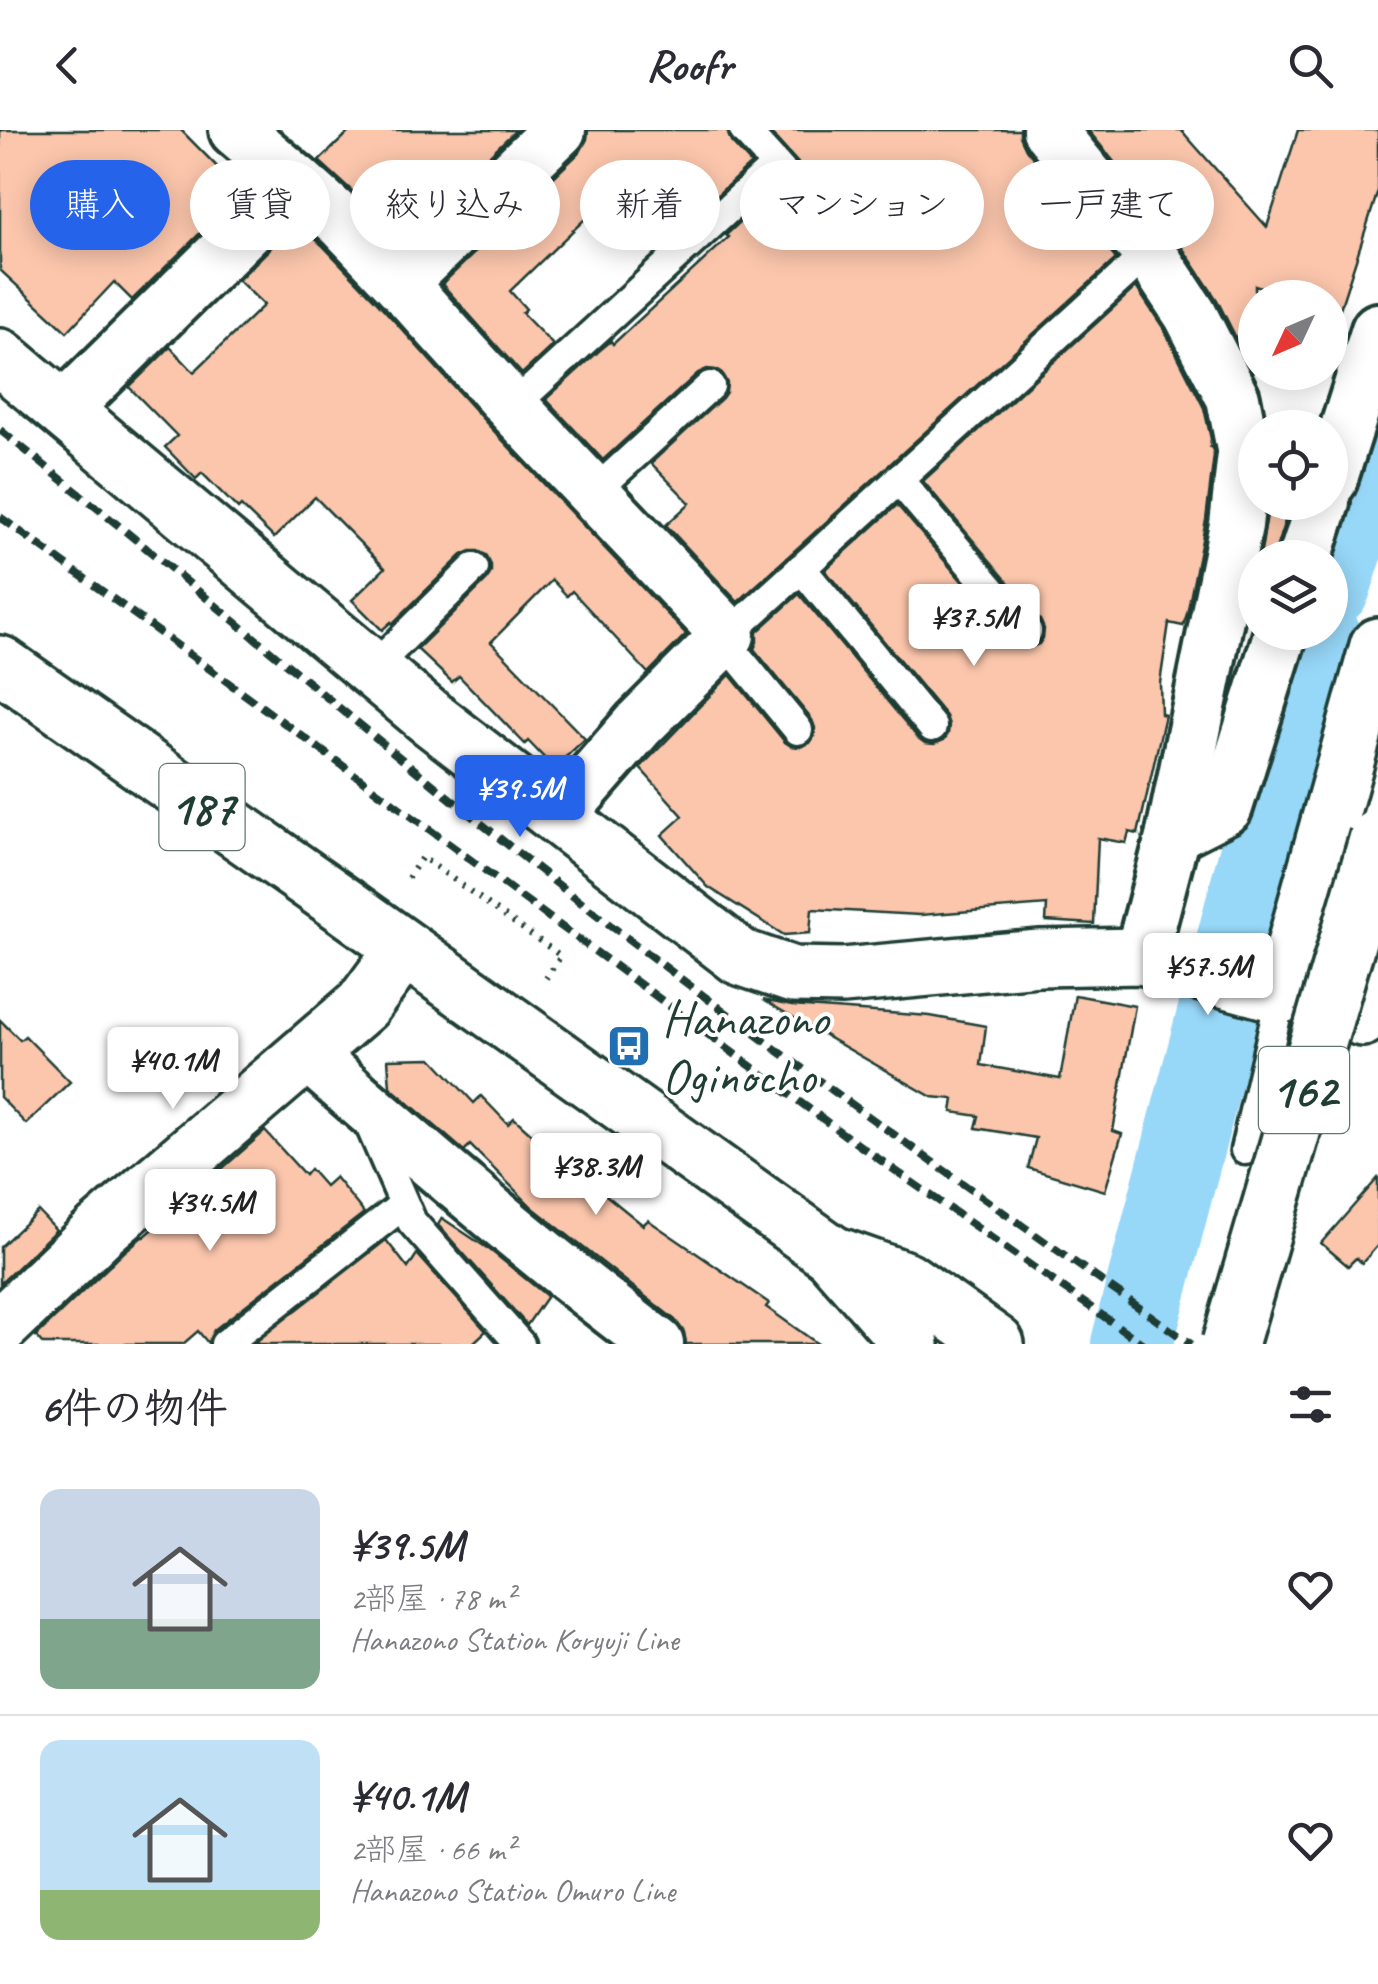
<!DOCTYPE html>
<html lang="ja">
<head>
<meta charset="utf-8">
<style>
	:root { --surface:#fff; --page:#f2f2f3; --text:#2b2b33; --muted:#7c7c81; --line:#e1e1e2; --accent:#2563eb }
	body { margin:0; font-family:Caveat,"Klee One",sans-serif; background:var(--page); color:var(--text); height:100vh; display:flex; flex-direction:column; font-size:38px; white-space:nowrap }
	* { box-sizing:border-box; margin:0 }
	p { font-size:32px; color:var(--muted) }
	.icon { flex:none; width:55px; height:55px; fill:none; stroke:currentColor; stroke-width:2; stroke-linecap:round; stroke-linejoin:round }
	.map { position:relative; height:1214px; overflow:hidden }
	.sheet { display:flex; flex-direction:column; background:var(--surface); flex:1 }
	.sheet>* { flex:none }
	.hud { position:absolute; left:30px; top:30px; width:1320px; height:90px; display:flex; gap:20px }
	.needle { width:65px; rotate:226deg }
	.fabs { position:absolute; left:1238px; top:150px; display:grid; gap:20px }
	.fabs a { display:grid; place-items:center; width:110px; height:110px; border-radius:50%; background:var(--surface); box-shadow:0 5px 25px #0003; font-size:50px }
	.price { position:absolute; translate:-50% -85px; padding:0 22px; border-radius:10px; background:#fff; color:#222; font-size:32px; line-height:65px; filter:drop-shadow(0 2px 5px #0008) }
	.price::after { content:''; position:absolute; left:50%; top:60px; width:30px; height:22px; margin-left:-15px; background:inherit; clip-path:polygon(0 0,100% 0,50% 100%) }
	.price.current { background:var(--accent); color:#fff }
	ul { padding:0; list-style:none }
	li { display:flex; align-items:center; gap:30px; height:250px; padding:0 40px }
	li+li { border-top:2px solid var(--line) }
	li span { display:grid; place-items:center; flex:none; width:280px; height:200px; border-radius:20px; color:#555 }
	li>.icon { margin-inline-start:auto }
	span .icon { width:120px; height:120px; fill:#fffc; stroke-width:1 }
	li b { font-size:42px }
	h2 { display:flex; justify-content:space-between; align-items:center; height:120px; padding:0 40px; font-size:42px }
	.pill { padding:0 35px; border-radius:45px; background:var(--surface); box-shadow:0 5px 25px #0003; font-size:35px; line-height:90px }
	.pill.current { background:var(--accent); color:#fff }
	header { display:flex; justify-content:space-between; align-items:center; height:130px; padding:0 40px; background:var(--surface); font-size:45px; font-weight:700 }
	.map>svg:first-child { display:block }
	.lines { fill:none; stroke-linecap:round; stroke-linejoin:round }
	.river { stroke:#97d7f8; stroke-width:82 }
	.building { fill:#fbc6ac; stroke:#1f3d34; stroke-width:2.5 }
	.lane-casing { stroke:#1f3d34; stroke-width:35 }
	.street-casing { stroke:#1f3d34; stroke-width:60 }
	.secondary-casing { stroke:#1f3d34; stroke-width:62 }
	.primary-casing { stroke:#1f3d34; stroke-width:62 }
	.highway-casing { stroke:#1f3d34; stroke-width:62 }
	.path { stroke:#1f3d34; stroke-width:6; stroke-dasharray:2.5 8; stroke-linecap:butt }
	.lane { stroke:#fff; stroke-width:28 }
	.street { stroke:#fff; stroke-width:52 }
	.secondary { stroke:#fff; stroke-width:55 }
	.primary { stroke:#fff; stroke-width:55 }
	.highway { stroke:#fff; stroke-width:55 }
	.rail { stroke:#1f3d34; stroke-width:8; stroke-dasharray:15 8; stroke-linecap:butt }
	.highway-bridge-casing { stroke:#1f3d34; stroke-width:62; stroke-linecap:butt }
	.highway-bridge { stroke:#fff; stroke-width:55 }
	.labels { text-anchor:middle; stroke-width:8; stroke-linejoin:round; paint-order:stroke }
	.shield { fill:#fff; stroke:#627771; stroke-width:2.5 }
	.shield-label { font-size:48px; font-weight:bold; fill:#1f3d34 }
	.poi-label { font-size:50px; fill:#1f3d34; stroke:#fff; text-anchor:start }
</style>
</head>
<body>
<header><svg class="icon" aria-label="back" viewBox="0 0 24 24"><path d="M15 5l-7 7 7 7"/></svg>Roofr<svg class="icon" aria-label="search" viewBox="0 0 24 24"><circle cx="10" cy="10" r="6"/><path d="M15 15l6 6"/></svg></header>
<div class="map">
<svg width="1378" height="1214" viewBox="0 0 1378 1214">
	<rect width="100%" height="100%" fill="#fff"/>
	<filter id="ink" filterUnits="userSpaceOnUse"><feTurbulence type="fractalNoise" baseFrequency=".01" numOctaves="2"/><feDisplacementMap in="SourceGraphic" scale="20" xChannelSelector="R" yChannelSelector="G"/><feConvolveMatrix kernelMatrix="1 2 1 2 8 2 1 2 1" color-interpolation-filters="sRGB"/></filter>
	<g filter="url(#ink)">
		<g class="lines">
			<g class="river">
				<polyline points="1330,456 1378,309"/>
				<polyline points="1132,1214 1318,502"/>
			</g>
		</g>
		<g class="building">
			<polygon points="0,0 181,0 242,62 132,170 114,152 67,202 0,140"/>
			<polygon points="351,0 516,0 401,110 363,71 319,31"/>
			<polygon points="588,0 727,0 731,12 751,34 702,79 672,48 608,108 588,86 510,161 526,179 522,183 553,215 522,244 442,154 580,22 587,9"/>
			<polygon points="768,0 1020,0 1020,6 1026,19 1116,129 738,472 666,395 690,373 651,333 722,268 726,262 727,253 722,244 716,240 707,239 698,243 603,330 546,269 600,220 611,211 613,214 729,107 726,105 775,60 812,100 818,103 827,104 836,99 841,91 841,82 837,76"/>
			<polygon points="1088,0 1181,0 1267,97 1298,0 1378,0 1378,61 1339,182 1330,179 1330,168 1294,168 1255,155 1255,241 1252,240 1217,170 1174,105"/>
			<polygon points="297,92 322,115 378,173 490,297 686,504 648,543 572,461 567,466 552,450 491,512 585,609 554,638 528,611 525,614 459,546 452,552 417,519 487,450 491,442 491,435 486,425 478,421 471,421 462,425 392,494 391,492 382,500 352,470 385,438 315,367 274,408 241,376 238,379 202,343 196,349 165,317 177,306 129,257 170,217 194,242 264,175 238,150"/>
			<polygon points="1136,157 1164,199 1204,278 1211,309 1210,317 1212,318 1214,325 1206,390 1187,484 1183,496 1169,493 1160,553 1161,584 1165,585 1138,704 1129,702 1126,713 1098,708 1094,794 1046,791 1047,775 920,785 812,779 810,803 784,805 708,757 662,705 683,686 640,638 730,545 785,612 791,616 800,617 810,613 814,607 815,598 812,590 754,519 757,512 757,502 799,464 918,608 925,613 934,614 944,610 948,604 949,595 946,586 825,440 897,375 1014,512 1020,517 1029,518 1039,514 1043,508 1044,499 1040,490 923,351"/>
			<polygon points="1269,372 1291,372 1276,419 1276,428 1260,428"/>
			<polygon points="1075,865 1135,876 1113,1001 1122,1004 1105,1061 1028,1038 1036,1008 976,998 979,986 952,982 954,969 932,967 763,870 792,876 930,886 986,896 981,935 1060,949"/>
			<polygon points="0,890 20,910 25,906 70,952 26,994 0,967"/>
			<polygon points="432,928 474,973 481,966 508,994 514,988 598,1064 601,1061 643,1095 648,1090 769,1173 766,1177 818,1214 686,1214 684,1202 675,1190 532,1077 470,1015 464,1021 390,957 388,929"/>
			<polygon points="265,1001 305,1045 310,1039 325,1056 335,1047 364,1083 214,1200 208,1213 198,1201 183,1214 43,1214 36,1206 124,1122 143,1106 144,1107"/>
			<polygon points="1378,1048 1378,1115 1362,1133 1356,1128 1348,1136 1321,1113"/>
			<polygon points="38,1081 56,1100 0,1154 0,1117"/>
			<polygon points="442,1088 490,1120 547,1166 527,1195 438,1095"/>
			<polygon points="386,1110 408,1138 417,1124 486,1201 472,1214 253,1214"/>
		</g>
		<g class="lines">
			<g class="lane-casing">
				<g id="lane">
					<polyline points="776,35 824,87"/>
					<polyline points="512,277 776,35 744,0"/>
					<polyline points="898,349 1027,501"/>
					<polyline points="593,363 710,256"/>
					<polyline points="801,438 932,597"/>
					<polyline points="728,505 1149,122"/>
					<polyline points="723,509 798,600"/>
					<polyline points="372,539 474,438"/>
					<polyline points="369,993 412,1092 520,1214"/>
					<polyline points="1245,1020 1281,865"/>
					<polyline points="225,1214 403,1075"/>
				</g>
			</g>
			<g class="street-casing">
				<g id="street">
					<polyline points="236,0 296,51"/>
					<polyline points="559,0 400,153 512,277 728,505 639,594 559,686"/>
					<polyline points="1049,0 1149,122 1190,184 1233,268 1244,324 1236,395 1173,704 1141,826"/>
					<polyline points="64,279 296,51 343,93 400,153"/>
					<polyline points="1330,351 1378,200"/>
					<polyline points="1305,428 1323,372"/>
					<polyline points="1173,704 1226,677 1281,502"/>
					<path d="M307,924C420,1024 536,1123 657,1214"/>
				</g>
			</g>
			<g class="secondary-casing">
				<g id="secondary">
					<polyline points="0,227 429,587 740,827 793,845 843,846 1039,828 1141,826 1281,865"/>
					<polyline points="0,1197 99,1102 363,875 404,819"/>
				</g>
			</g>
			<g class="primary-casing">
				<g id="primary">
					<polyline points="0,534 345,776 831,1123 911,1214"/>
					<polyline points="838,1126 906,1150 996,1214"/>
				</g>
			</g>
			<g class="highway-casing">
				<g id="highway">
					<polyline points="1281,865 1378,516"/>
					<polyline points="1362,888 1378,841"/>
				</g>
			</g>
			<polyline class="path" points="408,748 422,727 561,826 546,848"/>
			<use href="#lane" class="lane"/>
			<use href="#street" class="street"/>
			<use href="#secondary" class="secondary"/>
			<use href="#primary" class="primary"/>
			<use href="#highway" class="highway"/>
			<g class="rail">
				<path d="M0,300C193,453 379,615 574,767C774,923 983,1068 1191,1214"/>
				<polyline points="0,387 335,630 846,1006 1143,1214"/>
			</g>
			<g class="highway-bridge-casing">
				<polyline id="highway-bridge" points="1230,1214 1378,707"/>
			</g>
			<use href="#highway-bridge" class="highway-bridge"/>
		</g>
	</g>
	<defs>
		<g id="bus-square" transform="scale(2.25)"><rect x="-9" y="-9" width="18" height="18" rx="4" fill="#1f6fb2" stroke="#fff"/><path d="M-5-6H5V4H4V6H2V4H-2V6H-4V4H-5ZM-3.5-4V0h7V-4ZM-3.5 1.2v1.5H-2V1.2ZM2 1.2v1.5H3.5V1.2Z" fill="#fff"/></g>
	</defs>
	<g fill-rule="evenodd">
		<use href="#bus-square" x="629" y="916"/>
	</g>
	<g class="labels">
		<g class="shield">
			<rect x="159.5" y="634" width="85" height="86" rx="8"/>
			<rect x="1259" y="917" width="90" height="86" rx="8"/>
		</g>
		<g class="shield-label">
			<text x="202" y="694">187</text>
			<text x="1304" y="977">162</text>
		</g>
		<g class="poi-label">
			<text x="662" y="905">Hanazono<tspan x="662" dy="58">Oginocho</tspan></text>
		</g>
	</g>
</svg>
<div class="fabs">
<a><svg class="needle" viewBox="-14 -14 28 28"><path d="M0-13l5 13h-10z" fill="#e53935"/><path d="M0 13l5-13h-10z" fill="#7c7c81"/></svg></a>
<a><svg class="icon" aria-label="locate" viewBox="0 0 24 24"><circle cx="12" cy="12" r="6"/><path d="M12 2v4M12 18v4M2 12h4M18 12h4"/></svg></a>
<a><svg class="icon" aria-label="layers" viewBox="0 0 24 24"><path d="M12 4l9 5-9 5-9-5zM3 14l9 5 9-5"/></svg></a>
</div>
<b class="price" style="left:974px;top:539px">¥37.5M</b>
<b class="price current" style="left:520px;top:710px">¥39.5M</b>
<b class="price" style="left:1208px;top:888px">¥57.5M</b>
<b class="price" style="left:173px;top:982px">¥40.1M</b>
<b class="price" style="left:596px;top:1088px">¥38.3M</b>
<b class="price" style="left:210px;top:1124px">¥34.5M</b>
<div class="hud">
<a class="pill current">購入</a>
<a class="pill">賃貸</a>
<a class="pill">絞り込み</a>
<a class="pill">新着</a>
<a class="pill">マンション</a>
<a class="pill">一戸建て</a>
</div>
</div>
<section class="sheet">
<h2>6件の物件<svg class="icon" aria-label="filters" viewBox="0 0 24 24"><path d="M4 7h16M4 17h16"/><circle cx="9" cy="7" r="2"/><circle cx="15" cy="17" r="2"/></svg></h2>
<ul>
<li><span style="background:linear-gradient(#c9d6e8 65%,#7fa58c 0)"><svg class="icon" aria-label="home" viewBox="0 0 24 24"><path d="M3 11l9-7 9 7M6 9v11h12V9"/></svg></span><div><b>¥39.5M</b><p>2部屋 · 78 m²</p><p>Hanazono Station Koryuji Line</p></div><svg class="icon" aria-label="heart" viewBox="0 0 24 24"><path d="M12 20l-8-8c-3-5 5-10 8-4 3-6 11-1 8 4z"/></svg></li>
<li><span style="background:linear-gradient(#bfe0f5 75%,#8fb573 0)"><svg class="icon" aria-label="home" viewBox="0 0 24 24"><path d="M3 11l9-7 9 7M6 9v11h12V9"/></svg></span><div><b>¥40.1M</b><p>2部屋 · 66 m²</p><p>Hanazono Station Omuro Line</p></div><svg class="icon" aria-label="heart" viewBox="0 0 24 24"><path d="M12 20l-8-8c-3-5 5-10 8-4 3-6 11-1 8 4z"/></svg></li>
</ul>
</section>
</body>
</html>
